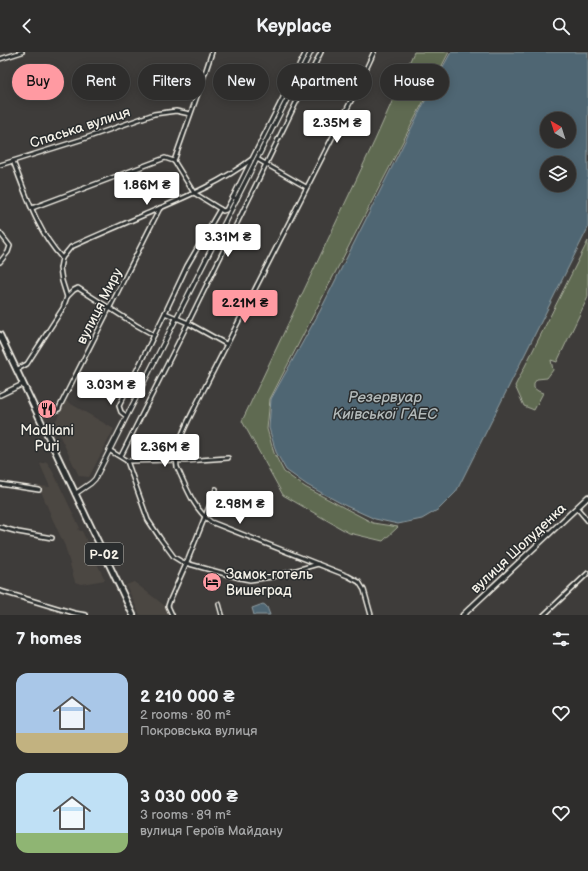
<!DOCTYPE html>
<html lang="en">
<head>
<meta charset="utf-8">
<style>
	:root { --surface:#2e2d2c; --page:#3a3938; --text:#f1f3f6; --muted:#a7a8a9; --line:#494948; --accent:#ff9aa2 }
	body { margin:0; font-family:"Balsamiq Sans",sans-serif; background:var(--page); color:var(--text); height:100vh; display:flex; flex-direction:column; font-size:15px; white-space:nowrap }
	* { box-sizing:border-box; margin:0 }
	p { font-size:13px; color:var(--muted) }
	.icon { flex:none; width:22px; height:22px; fill:none; stroke:currentColor; stroke-width:2; stroke-linecap:round; stroke-linejoin:round }
	.map { position:relative; height:563px; overflow:hidden }
	.drawer { display:flex; flex-direction:column; background:var(--surface); flex:1 }
	.drawer>* { flex:none }
	.guide { position:absolute; left:12px; top:12px; width:564px; height:36px; display:flex; gap:8px }
	.needle { width:26px; rotate:321deg }
	.tools { position:absolute; left:540px; top:60px; display:grid; gap:8px }
	.tools a { display:grid; place-items:center; width:36px; height:36px; border-radius:50%; background:var(--surface); box-shadow:0 2px 10px #0003,0 0 0 1px var(--line); font-size:20px }
	.price { position:absolute; translate:-50% -34px; padding:0 9px; border-radius:4px; background:#fff; color:#222; font-size:13px; line-height:26px; filter:drop-shadow(0 1px 2px #0008) }
	.price::after { content:''; position:absolute; left:50%; top:24px; width:12px; height:9px; margin-left:-6px; background:inherit; clip-path:polygon(0 0,100% 0,50% 100%) }
	.price.current { background:var(--accent); color:#111 }
	ul { padding:0; list-style:none }
	li { display:flex; align-items:center; gap:12px; height:100px; padding:0 16px }
	li span { display:grid; place-items:center; flex:none; width:112px; height:80px; border-radius:12px; color:#555 }
	li>.icon { margin-inline-start:auto }
	span .icon { width:48px; height:48px; fill:#fffc; stroke-width:1 }
	li b { font-size:17px }
	h2 { display:flex; justify-content:space-between; align-items:center; height:48px; padding:0 16px; font-size:17px }
	.chip { padding:0 14px; border-radius:18px; background:var(--surface); box-shadow:0 2px 10px #0003,0 0 0 1px var(--line); font-size:14px; line-height:36px }
	.chip.current { background:var(--accent); color:#111 }
	header { display:flex; justify-content:space-between; align-items:center; height:52px; padding:0 16px; background:var(--surface); font-size:18px; font-weight:700 }
	.map>svg:first-child { display:block }
	.built { fill:#4c4742 }
	.green { fill:#5e6a51; stroke:#a9ae9c }
	.water { fill:#4f6673; stroke:#919ea2; fill-rule:evenodd }
	.lines { fill:none; stroke-linecap:round; stroke-linejoin:round }
	.minor-casing { stroke:#f4f1e8; stroke-width:6 }
	.tertiary-casing { stroke:#f4f1e8; stroke-width:6 }
	.secondary-casing { stroke:#f4f1e8; stroke-width:7 }
	.primary-casing { stroke:#f4f1e8; stroke-width:8 }
	.minor { stroke:#2a2d2e; stroke-width:3 }
	.tertiary { stroke:#2a2d2e; stroke-width:3.5 }
	.secondary { stroke:#2a2d2e; stroke-width:4 }
	.primary { stroke:#2a2d2e; stroke-width:4.5 }
	.labels { text-anchor:middle; stroke-width:3; stroke-linejoin:round; paint-order:stroke }
	.shield { fill:#2a2d2e; stroke:#b7b6b0; stroke-width:1 }
	.shield-label { font-size:13px; font-weight:bold; fill:#f4f1e8 }
	.street-label { font-size:14px; fill:#f4f1e8; stroke:#2a2d2e }
	.poi-label { font-size:14px; fill:#f4f1e8; stroke:#2a2d2e }
	.water-label { font-size:15px; font-style:italic; fill:#b2b9b9; stroke:#2a2d2e }
</style>
</head>
<body>
<header><svg class="icon" aria-label="back" viewBox="0 0 24 24"><path d="M15 5l-7 7 7 7"/></svg>Keyplace<svg class="icon" aria-label="search" viewBox="0 0 24 24"><circle cx="10" cy="10" r="6"/><path d="M15 15l6 6"/></svg></header>
<div class="map">
<svg width="588" height="563" viewBox="0 0 588 563">
	<rect width="100%" height="100%" fill="#3e3c3a"/>
	<filter id="ink" filterUnits="userSpaceOnUse"><feTurbulence type="fractalNoise" baseFrequency=".025" numOctaves="2"/><feDisplacementMap in="SourceGraphic" scale="8" xChannelSelector="R" yChannelSelector="G"/><feConvolveMatrix kernelMatrix="1 2 1 2 8 2 1 2 1" color-interpolation-filters="sRGB"/></filter>
	<g filter="url(#ink)">
		<g class="built">
			<polygon points="66,349 114,377 89,425 79,424 54,372"/>
			<polygon points="47,410 53,420 80,476 78,477 80,479 82,479 88,492 86,493 89,499 91,499 105,528 81,532 75,530 65,494 52,466 39,434 50,435 40,412"/>
			<polygon points="134,530 165,554 169,563 140,563 126,533"/>
		</g>
		<g class="green">
			<polygon points="414,0 449,0 270,347 267,377 274,401 284,420 305,435 373,471 398,475 383,489 349,481 283,443 242,369 375,88"/>
			<polygon points="588,189 588,245 557,310 551,308 553,318 547,326 537,327 534,331 534,336 538,339 543,341 534,358 524,354 515,334"/>
		</g>
		<g class="water">
			<path d="M451,0H588V176L456,440L439,457L422,467L398,472L375,467L346,454L307,433L286,418L276,400L269,376L271,347L320,259L433,33ZM547,67H569V89H547ZM547,111H569V133H547Z"/>
			<polygon points="263,552 265,553 267,555 270,563 254,563 252,556"/>
		</g>
		<g class="lines">
			<g class="minor-casing">
				<g id="minor">
					<polyline points="212,0 202,30 174,109 194,141 220,157 223,159 226,158 233,145 237,147"/>
					<polyline points="0,7 22,0"/>
					<polyline points="257,107 306,135"/>
					<path d="M13,109C26,142 37,179 62,206"/>
					<polyline points="0,113 83,87 154,62 176,59 190,62"/>
					<polyline points="233,145 251,109"/>
					<polyline points="32,156 165,106 174,109"/>
					<polyline points="0,181 10,194 8,200 0,210"/>
					<polyline points="67,245 74,238 78,236 136,273 154,283"/>
					<polyline points="165,261 188,271 226,292"/>
					<path d="M16,318L27,312L63,256L67,245L62,229L60,216L62,206L71,195C95,184 119,174 144,163C181,147 219,132 252,107L306,0"/>
					<polyline points="55,359 59,357 60,354 160,156"/>
					<polyline points="126,364 121,360 119,354 165,261 187,214 220,157"/>
					<polyline points="109,398 127,409 170,408 185,409 228,406"/>
					<polyline points="121,404 188,271 321,0"/>
					<polyline points="127,409 138,440 148,468 160,486 174,505 182,510 240,526 250,528 272,525 318,512"/>
					<polyline points="0,432 39,438"/>
					<polyline points="577,456 588,469"/>
					<polyline points="0,475 18,480 52,486"/>
					<polyline points="0,539 74,561 86,563"/>
					<polyline points="219,552 222,563"/>
					<polyline points="172,563 168,554 170,548 187,510 216,437"/>
					<path d="M371,563L364,538L359,530L348,524L211,470C193,456 186,434 177,415C174,392 188,370 197,351L354,43L374,0"/>
					<polyline points="544,563 588,521"/>
				</g>
			</g>
			<g class="tertiary-casing">
				<g id="tertiary">
					<polyline points="0,343 23,332"/>
					<polyline points="75,442 91,431 95,427 311,0"/>
				</g>
			</g>
			<g class="secondary-casing">
				<polyline id="secondary" points="463,563 588,445"/>
			</g>
			<g class="primary-casing">
				<polyline id="primary" points="0,283 133,563"/>
			</g>
			<use href="#minor" class="minor"/>
			<use href="#tertiary" class="tertiary"/>
			<use href="#secondary" class="secondary"/>
			<use href="#primary" class="primary"/>
		</g>
	</g>
	<defs>
		<g id="restaurant-disc" transform="scale(1)"><circle r="9.5" fill="#ff9aa2" stroke="#2a2d2e"/><path d="M-5-6h1v4h1v-4h1v4h1v-4h1v5L-1.5 .5V6h-2V.5L-5-1ZM5-6V6H3V1.5H1.5Q1.5-4 5-6Z" fill="#111"/></g>
		<g id="hotel-disc" transform="scale(1)"><circle r="9.5" fill="#ff9aa2" stroke="#2a2d2e"/><path d="M-6-4.5h1.5V1H6V5H4.5V3h-9V5H-6ZM-4 0a1.8 1.8 0 1 1 3.6 0ZM.5 0V-2.5h3Q6-2.5 6 0Z" fill="#111"/></g>
	</defs>
	<g fill-rule="evenodd">
		<use href="#restaurant-disc" x="47" y="357"/>
		<use href="#hotel-disc" x="212" y="530"/>
	</g>
	<g class="labels">
		<rect class="shield" x="85" y="491" width="38" height="22" rx="3"/>
		<g class="shield-label">
			<text x="104" y="507">Р-02</text>
		</g>
		<g class="street-label">
			<text transform="translate(80 75) rotate(-18)" y="5">Спаська вулиця</text>
			<text transform="translate(99 254) rotate(-63)" y="5">вулиця Миру</text>
			<text transform="translate(518 496) rotate(-43)" y="5">вулиця Шолуденка</text>
		</g>
		<g class="poi-label">
			<text x="47" y="383">Madliani<tspan x="47" dy="16">Puri</tspan></text>
			<text x="226" y="527" text-anchor="start">Замок-готель<tspan x="226" dy="16">Вишеград</tspan></text>
		</g>
		<g class="water-label">
			<text x="385" y="350">Резервуар<tspan x="385" dy="17">Київської ГАЕС</tspan></text>
		</g>
	</g>
</svg>
<div class="tools">
<a><svg class="needle" viewBox="-14 -14 28 28"><path d="M0-13l5 13h-10z" fill="#e53935"/><path d="M0 13l5-13h-10z" fill="#a7a8a9"/></svg></a>
<a><svg class="icon" aria-label="layers" viewBox="0 0 24 24"><path d="M12 4l9 5-9 5-9-5zM3 14l9 5 9-5"/></svg></a>
</div>
<b class="price" style="left:337px;top:92px">2.35M ₴</b>
<b class="price" style="left:147px;top:154px">1.86M ₴</b>
<b class="price" style="left:228px;top:206px">3.31M ₴</b>
<b class="price current" style="left:245px;top:272px">2.21M ₴</b>
<b class="price" style="left:111px;top:354px">3.03M ₴</b>
<b class="price" style="left:165px;top:416px">2.36M ₴</b>
<b class="price" style="left:240px;top:473px">2.98M ₴</b>
<div class="guide">
<a class="chip current">Buy</a>
<a class="chip">Rent</a>
<a class="chip">Filters</a>
<a class="chip">New</a>
<a class="chip">Apartment</a>
<a class="chip">House</a>
</div>
</div>
<section class="drawer">
<h2>7 homes<svg class="icon" aria-label="filters" viewBox="0 0 24 24"><path d="M4 7h16M4 17h16"/><circle cx="9" cy="7" r="2"/><circle cx="15" cy="17" r="2"/></svg></h2>
<ul>
<li><span style="background:linear-gradient(#a9c7e8 75%,#c2b280 0)"><svg class="icon" aria-label="home" viewBox="0 0 24 24"><path d="M3 11l9-7 9 7M6 9v11h12V9"/></svg></span><div><b>2 210 000 ₴</b><p>2 rooms · 80 m²</p><p>Покровська вулиця</p></div><svg class="icon" aria-label="heart" viewBox="0 0 24 24"><path d="M12 20l-8-8c-3-5 5-10 8-4 3-6 11-1 8 4z"/></svg></li>
<li><span style="background:linear-gradient(#bfe0f5 75%,#8fb573 0)"><svg class="icon" aria-label="home" viewBox="0 0 24 24"><path d="M3 11l9-7 9 7M6 9v11h12V9"/></svg></span><div><b>3 030 000 ₴</b><p>3 rooms · 89 m²</p><p>вулиця Героїв Майдану</p></div><svg class="icon" aria-label="heart" viewBox="0 0 24 24"><path d="M12 20l-8-8c-3-5 5-10 8-4 3-6 11-1 8 4z"/></svg></li>
</ul>
</section>
</body>
</html>
